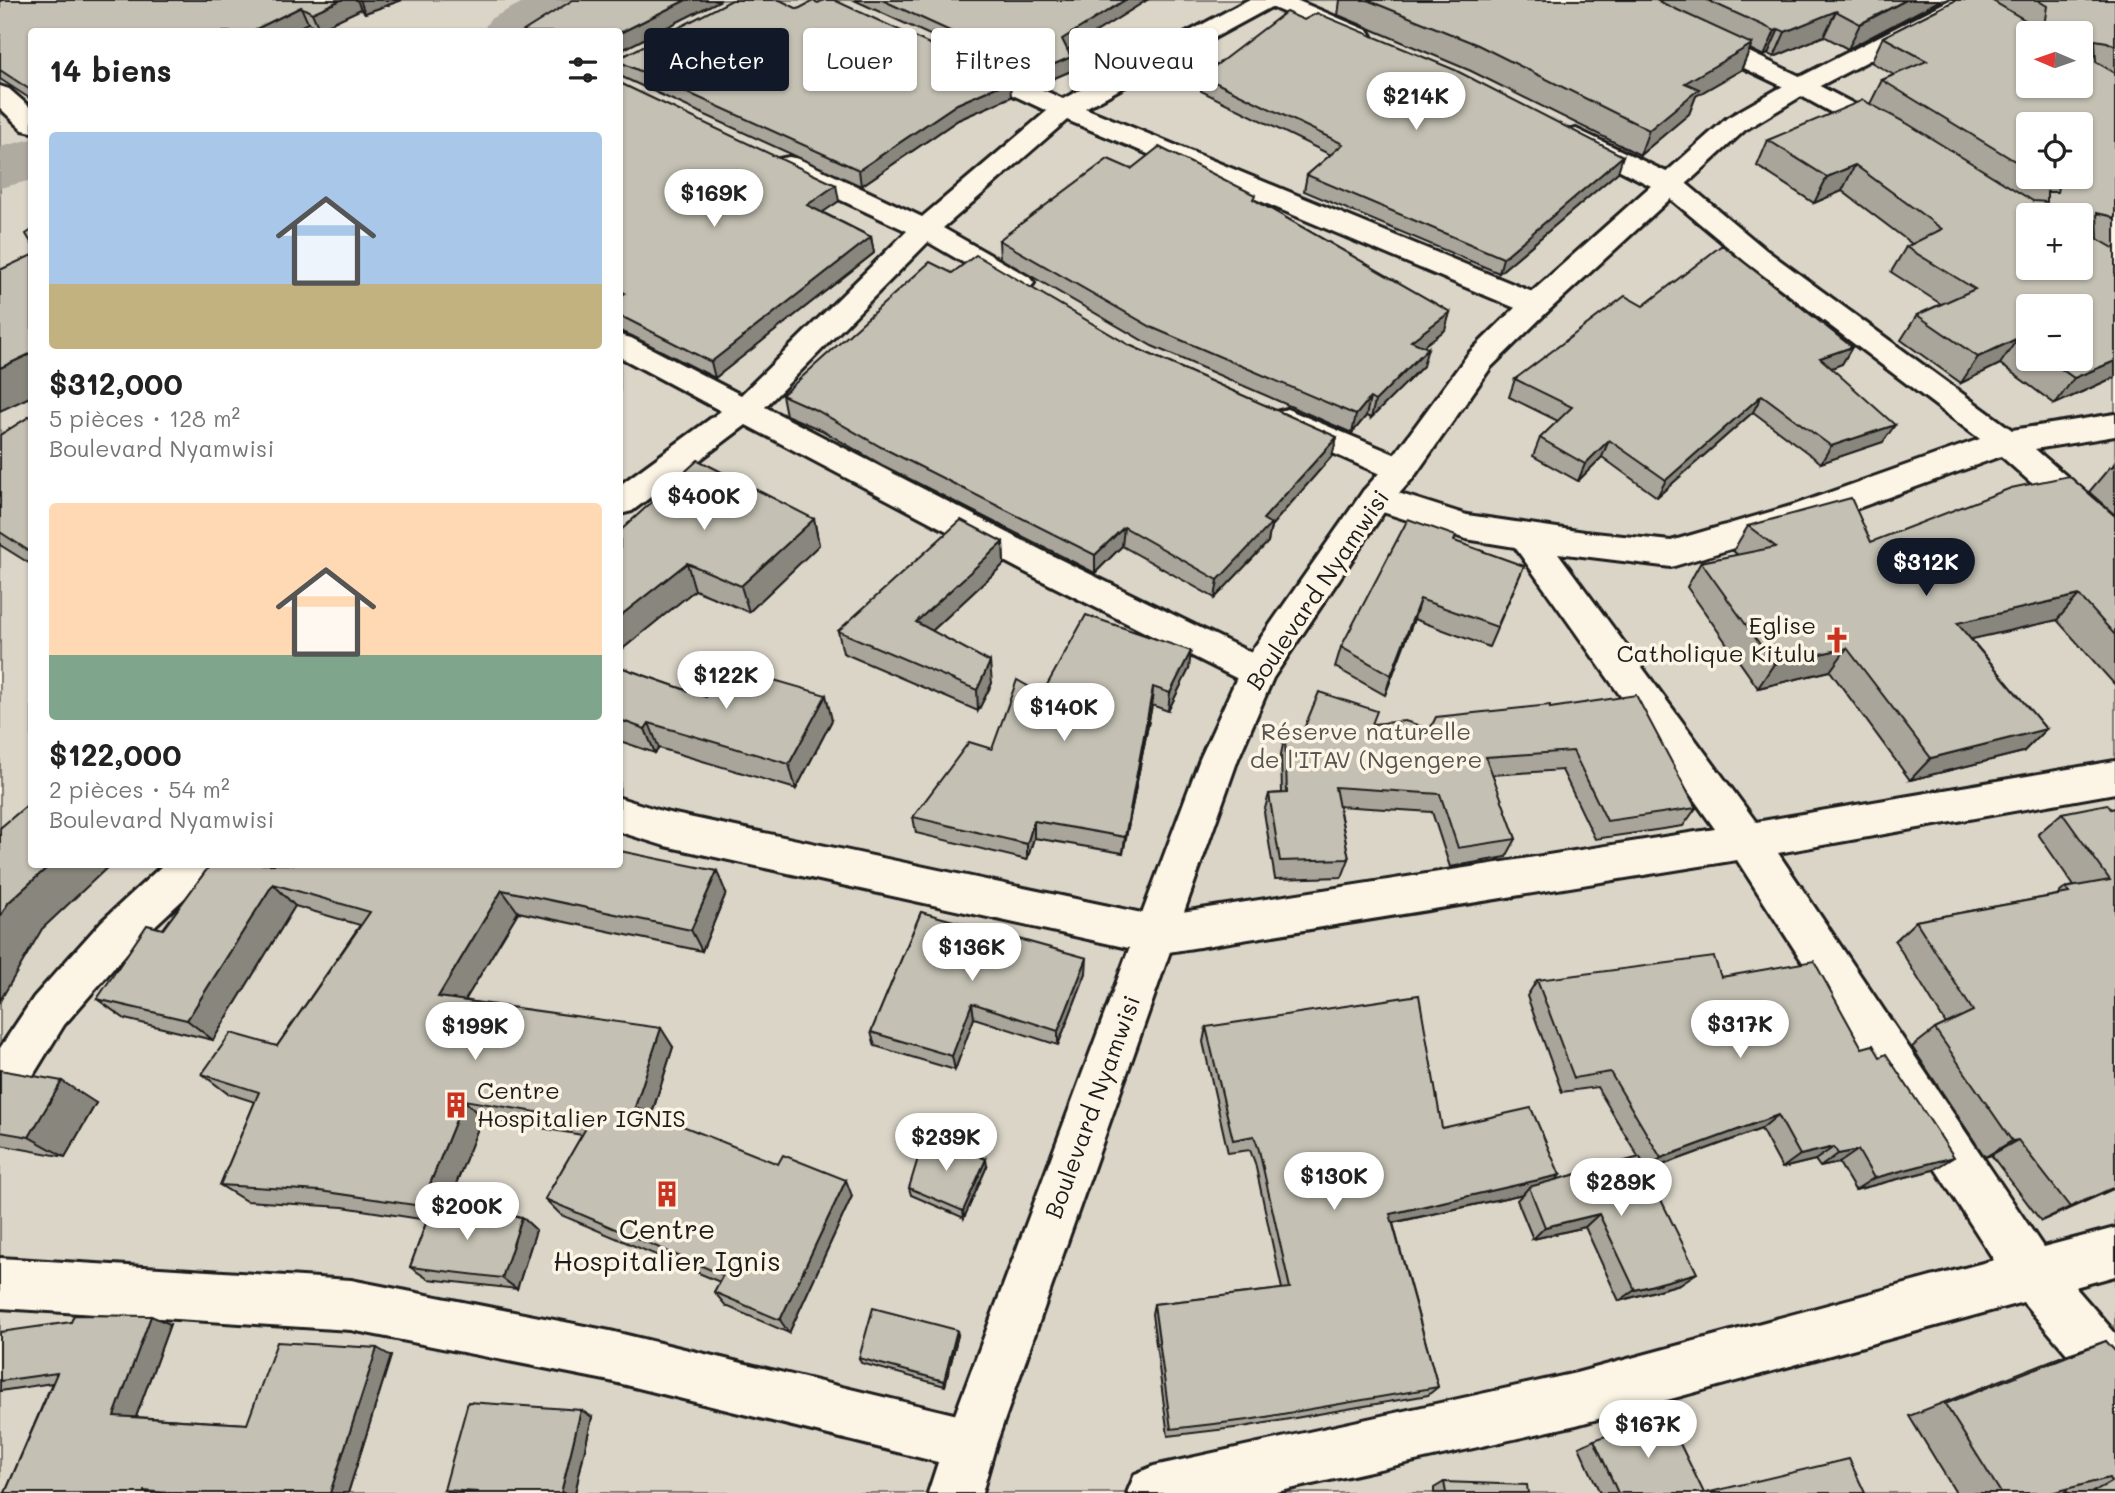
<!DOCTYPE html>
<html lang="fr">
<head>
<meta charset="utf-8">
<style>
	:root { --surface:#fff; --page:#f2f2f2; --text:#222; --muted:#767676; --accent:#111827 }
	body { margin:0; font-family:Mali,sans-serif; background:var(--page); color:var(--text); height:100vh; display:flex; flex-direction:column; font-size:26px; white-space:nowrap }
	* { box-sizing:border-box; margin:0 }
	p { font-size:23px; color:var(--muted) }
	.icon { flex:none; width:38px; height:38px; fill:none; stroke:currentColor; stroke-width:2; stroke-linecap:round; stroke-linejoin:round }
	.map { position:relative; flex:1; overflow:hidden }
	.side { position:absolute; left:28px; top:28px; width:595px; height:840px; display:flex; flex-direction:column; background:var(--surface); border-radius:7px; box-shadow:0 2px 5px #0004 }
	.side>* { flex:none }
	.guide { position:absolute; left:644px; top:28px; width:665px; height:63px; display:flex; gap:14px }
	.needle { width:46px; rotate:272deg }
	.controls { position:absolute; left:2016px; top:21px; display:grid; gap:14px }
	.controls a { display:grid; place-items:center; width:77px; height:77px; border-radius:7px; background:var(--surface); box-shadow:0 2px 5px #0004; font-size:35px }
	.price { position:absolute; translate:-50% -60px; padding:0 16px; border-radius:24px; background:#fff; color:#222; font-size:23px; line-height:46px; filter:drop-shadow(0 2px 4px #0008) }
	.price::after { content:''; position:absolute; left:50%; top:42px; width:21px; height:16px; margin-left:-10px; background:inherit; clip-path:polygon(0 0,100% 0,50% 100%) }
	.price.selected { background:var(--accent); color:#fff }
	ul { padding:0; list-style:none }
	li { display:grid; align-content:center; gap:14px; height:371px; padding:0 21px }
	li span { display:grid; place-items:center; height:217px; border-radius:7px; color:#555 }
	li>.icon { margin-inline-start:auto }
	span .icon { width:126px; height:126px; fill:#fffc; stroke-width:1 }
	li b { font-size:30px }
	h2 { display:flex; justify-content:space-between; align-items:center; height:84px; padding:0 21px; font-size:30px }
	.tag { padding:0 24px; border-radius:7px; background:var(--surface); box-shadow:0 2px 5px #0004; font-size:24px; line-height:63px }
	.tag.selected { background:var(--accent); color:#fff }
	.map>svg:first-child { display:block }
	.green { fill:#dbd5c8; stroke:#7c7872; stroke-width:2; fill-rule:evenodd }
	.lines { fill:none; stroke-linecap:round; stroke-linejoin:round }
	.river { fill:#b0aba1; fill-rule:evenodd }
	.minor-casing { stroke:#1c1c1c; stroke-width:6 }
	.secondary-casing { stroke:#1c1c1c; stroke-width:6 }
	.minor { fill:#fcf5e5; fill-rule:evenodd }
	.secondary { fill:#fcf5e5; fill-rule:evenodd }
	.wall { fill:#a9a59a; stroke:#1c1c1c; stroke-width:2; fill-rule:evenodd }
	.shaded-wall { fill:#89867d; stroke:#1c1c1c; stroke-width:2 }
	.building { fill:#c4c0b3; stroke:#1c1c1c; stroke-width:2; fill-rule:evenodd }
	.labels { text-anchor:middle; stroke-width:7; stroke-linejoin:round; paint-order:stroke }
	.street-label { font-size:24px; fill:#1c1c1c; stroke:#fcf5e5 }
	.poi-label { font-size:24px; fill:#1c1c1c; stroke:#fcf5e5; text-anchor:end }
	.park-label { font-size:24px; fill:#555450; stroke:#fcf5e5 }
	.near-poi-label { font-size:28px; fill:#1c1c1c; stroke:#fcf5e5 }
</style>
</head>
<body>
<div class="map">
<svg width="2115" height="1493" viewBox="0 0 2115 1493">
	<rect width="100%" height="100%" fill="#fcf5e5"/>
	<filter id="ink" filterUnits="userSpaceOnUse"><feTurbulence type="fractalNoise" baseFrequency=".0143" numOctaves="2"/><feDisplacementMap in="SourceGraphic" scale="14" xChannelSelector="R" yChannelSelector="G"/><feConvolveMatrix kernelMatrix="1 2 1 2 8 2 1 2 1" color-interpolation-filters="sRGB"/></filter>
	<g filter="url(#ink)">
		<path class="green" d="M0,0H2115V1493H0ZM32,32H620V864H32ZM2028,33H2081V86H2028ZM2028,124H2081V177H2028ZM2028,215H2081V268H2028ZM2028,306H2081V359H2028Z"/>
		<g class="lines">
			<g class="river">
				<path d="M527,0H602C574,41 525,32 482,32L490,19Z"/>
				<polygon points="32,139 32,180 0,188 0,147"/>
			</g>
			<g class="minor-casing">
				<g id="minor">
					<polygon points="1248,0 1296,0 1369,31 1372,36 1369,41 1360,43 1351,41 1271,7 1085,108 1547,298 1551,305 1547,312 1536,314 1525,312 1067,120 943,228 1029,277 1034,283 1029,289 1019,292 1009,289 928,242 765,407 1047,553 1270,662 1276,672 1270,682 1257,687 1244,682 1023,571 746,425 632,511 620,514 620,485 721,411 620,357 620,335 631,338 741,395 907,231 779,171 775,165 779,159 789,157 799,159 922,217 1047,111 955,68 952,63 955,58 964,56 973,58 1063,99"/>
					<polygon points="1608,0 1639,0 1810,81 1898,127 1902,133 1898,139 1889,141 1880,139 1792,91 1612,5"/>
					<polygon points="0,86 9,89 32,109 32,132 23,130 0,108"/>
					<polygon points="1576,129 1681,179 1766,250 2012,430 2115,414 2115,436 2035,449 2115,518 2115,550 2103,546 2001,456 1817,523 1671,567 1558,553 1756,822 2115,761 2115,793 1778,853 2043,1247 2115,1228 2115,1276 2075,1287 2115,1333 2115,1396 2097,1389 2023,1302 1576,1425 1272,1493 1127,1493 1135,1474 1154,1466 1576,1373 1994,1260 1737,860 1156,954 665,846 620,832 620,798 665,812 1156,916 1715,829 1515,547 1466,539 1364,506 1359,498 1364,490 1376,486 1467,515 1585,532 1671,541 1794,505 1980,439 1746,262 1661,191 1567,143 1563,137 1567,131"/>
					<polygon points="1287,409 1413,462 1418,470 1413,478 1401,482 1389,478 1276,428 1271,420 1276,412"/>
					<polygon points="164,864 213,864 207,877 132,947 64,1025 16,1103 0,1110 0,1048 34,997 102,921"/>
					<polygon points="0,1258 351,1280 610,1331 970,1418 988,1426 996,1444 988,1462 970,1470 610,1381 351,1330 0,1308"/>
				</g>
			</g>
			<g class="secondary-casing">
				<polygon id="secondary" points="1950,0 1980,0 1976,5 1810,91 1745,130 1547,312 1491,367 1413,478 1388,506 1273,678 1238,759 996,1444 982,1493 928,1493 944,1444 1200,759 1244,662 1364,490 1389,462 1469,353 1525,298 1727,118 1792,81"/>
			</g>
			<use href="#minor" class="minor"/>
			<use href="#secondary" class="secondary"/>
		</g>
		<g class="wall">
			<polygon points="2,0 402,0 365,13 361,9 319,29 308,23 32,32 32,100 0,79 0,1"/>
			<polygon points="854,0 1147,0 1067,50 1071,71 1038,85"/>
			<polygon points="1340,0 1941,0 1848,49 1824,36 1774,57 1768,54 1764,56 1750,49 1741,70 1696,96 1689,114 1640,155 1471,71 1338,15"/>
			<path d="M1956,0H2115V377L2055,404L2000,364L1961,383L1901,340L1917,315L1941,304L1891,272L1906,247L1912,244L1842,191L1814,203L1757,166L1768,140L1870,104L1882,80L1894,75L1871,62L1883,37ZM2028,124L2081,177H2028ZM2028,306L2081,359H2028Z"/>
			<polygon points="798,9 1011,97 958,120 861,186 620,76 620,56"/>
			<polygon points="1202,76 1618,172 1499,273 1304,191 1307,175 1331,155 1201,91"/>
			<polygon points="620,83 839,201 822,212 871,237 874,253 715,378 632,336 620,331"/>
			<polygon points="1131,169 1255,200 1450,312 1445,330 1423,346 1423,366 1371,418 1366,416 1352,433 1152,346 1000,258 999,240"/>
			<polygon points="952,273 1129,345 1337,437 1332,456 1271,526 1268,542 1215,598 1122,546 1095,573 884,466 821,430 786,415 782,395"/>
			<polygon points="1643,306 1852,347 1842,364 1831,368 1883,442 1821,463 1753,412 1657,497 1602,457 1578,481 1533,456 1540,438 1558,421 1509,397 1515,379"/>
			<polygon points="32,415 32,565 0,545 0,435"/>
			<polygon points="2115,462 2115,515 2089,492 2110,467 2112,467"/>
			<polygon points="2115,516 2115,685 2057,620 1971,639 2046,729 2023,752 1910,780 1830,671 1758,688 1687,587 1701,562 1738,555 1733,551 1748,526 1871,542"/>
			<polygon points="814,519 819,545 749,612 695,590 620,651 620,531"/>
			<polygon points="1454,541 1524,566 1489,647 1414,619 1385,695 1335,667 1341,647"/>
			<polygon points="1003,542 1004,564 932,631 992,683 978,711 843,653 838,631"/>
			<polygon points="620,667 706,697 832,720 796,789 659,748 655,753 620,741"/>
			<polygon points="1189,669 1168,711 1152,705 1123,853 1034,838 1027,860 916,833 913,817 992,749 1042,694"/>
			<polygon points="1550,708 1696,808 1683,826 1595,839 1562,770 1492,775 1516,839 1506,857 1450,867 1432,812 1339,806 1349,859 1342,877 1275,879 1264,812 1269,794 1282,793 1281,754 1285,735 1301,736 1373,724 1430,729"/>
			<polygon points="2111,809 2115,1188 2041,1221 1991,1155 1985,1157 1912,1047 1935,1029 1946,1024 1895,941 1916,921 2057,895 2065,888 2074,886 2038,834 2062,813"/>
			<polygon points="211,864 726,893 702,951 518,912 465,1000 673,1047 652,1114 852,1196 789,1333 726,1306 714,1292 720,1282 561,1215 545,1199 582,1135 482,1118 446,1209 522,1217 536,1230 517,1289 428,1279 410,1267 427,1220 343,1207 246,1201 220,1185 255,1102 227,1093 202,1074 277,1046 360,925 295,906 213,1040 125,1019 97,999 163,929"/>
			<polygon points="921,912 1086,973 1058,1045 974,1018 955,1070 875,1046 871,1032"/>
			<polygon points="1721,977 1862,1048 1933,1170 1855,1190 1839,1163 1820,1167 1815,1160 1782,1168 1761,1129 1646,1171 1680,1284 1619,1301 1585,1227 1533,1239 1517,1200 1523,1194 1393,1223 1438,1387 1428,1395 1243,1427 1168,1436 1152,1314 1154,1304 1282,1289 1255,1163 1250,1150 1228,1153 1203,1042 1206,1027 1442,1128 1560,1175 1556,1180 1639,1158 1597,1087 1562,1092 1527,996 1537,980"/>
			<polygon points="0,1070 96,1103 65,1157 0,1145"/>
			<polygon points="987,1166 964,1218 911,1195 909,1188"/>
			<polygon points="170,1324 136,1417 247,1424 391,1356 348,1493 5,1493 52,1383 0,1391 0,1332"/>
			<polygon points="958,1335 945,1386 861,1363 859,1358"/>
			<polygon points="2106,1341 2115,1493 2063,1493 2067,1491 2066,1489 2051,1493 1956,1493 1909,1416 2065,1355"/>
			<polygon points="592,1417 575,1493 453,1493 444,1490"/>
			<polygon points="1594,1440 1704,1493 1600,1493 1579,1447"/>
			<polygon points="1444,1482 1528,1493 1434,1493 1434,1488"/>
		</g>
		<g class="shaded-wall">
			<polygon points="341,0 357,0 361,9 319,29 312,13"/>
			<polygon points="360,0 402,0 365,13"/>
			<polygon points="686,0 721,0 620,51 620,33"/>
			<polygon points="1125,0 1147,0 1062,53 1062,39"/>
			<polygon points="1906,0 1941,0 1848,49 1860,24"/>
			<polygon points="301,7 308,23 289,32 250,32"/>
			<polygon points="1836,11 1824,36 1774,57 1785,32"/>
			<polygon points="1779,29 1768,54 1764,56 1775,31"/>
			<polygon points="1752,44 1741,70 1696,96 1689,114 1640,155 1649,130 1685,83"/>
			<polygon points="1071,57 1071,71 1038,85 1038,71"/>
			<polygon points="1010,81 1011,97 958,120 861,186 859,170 957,104"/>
			<polygon points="1623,156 1618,172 1499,273 1503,258"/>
			<polygon points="1855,165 1842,191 1814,203 1827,177"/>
			<polygon points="836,185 839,201 810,221 807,205"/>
			<polygon points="871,237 874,253 715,378 711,362"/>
			<polygon points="1450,312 1445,330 1407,358 1411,341"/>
			<polygon points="2018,338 2000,364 1961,383 1978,357"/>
			<polygon points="1852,347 1842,364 1810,376 1820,358"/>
			<polygon points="1428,348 1423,366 1371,418 1375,401"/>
			<polygon points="32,353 32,396 0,411 0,368"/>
			<polygon points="2115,361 2115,377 2055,404 2074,378"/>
			<polygon points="1762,395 1753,412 1657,497 1666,480"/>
			<polygon points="1370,398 1366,416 1352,433 1356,415"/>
			<polygon points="1895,425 1883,442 1821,463 1831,446"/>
			<polygon points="1337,437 1332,456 1271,526 1268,542 1215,598 1218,580 1263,519"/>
			<polygon points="1609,440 1602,457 1578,481 1585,464"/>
			<polygon points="814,519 819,545 749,612 741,586"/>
			<polygon points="1124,527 1122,546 1095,573 1095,555"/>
			<polygon points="1003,542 1004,564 919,643 916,622"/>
			<polygon points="687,563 695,590 620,651 620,616"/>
			<polygon points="2079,595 2057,620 1937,647 1957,623"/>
			<polygon points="1420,599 1414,619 1385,695 1391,675"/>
			<polygon points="1847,648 1830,671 1758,688 1774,664"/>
			<polygon points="1191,651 1189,669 1168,711 1170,693"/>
			<polygon points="990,662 992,683 978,711 977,690"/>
			<polygon points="1153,687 1152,705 1123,853 1125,837"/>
			<polygon points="826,695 832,720 796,789 789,764"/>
			<polygon points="649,723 659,748 655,753 645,729"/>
			<polygon points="2046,729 2023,752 1910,780 1931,758"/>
			<polygon points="1034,821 1034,838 1027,860 1027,844"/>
			<polygon points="51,864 111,864 42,929 0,1001 0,917 8,903"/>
			<polygon points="717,871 726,893 702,951 691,930"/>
			<polygon points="273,884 295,906 213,1040 187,1020"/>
			<polygon points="502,890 518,912 455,1017 438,997"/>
			<polygon points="1087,958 1086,973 1058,1045 1058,1031"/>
			<polygon points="972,1003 974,1018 955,1070 952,1056"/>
			<polygon points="661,1028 673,1047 648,1125 635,1107"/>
			<polygon points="62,1081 96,1103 65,1157 29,1137"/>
			<polygon points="464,1100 482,1118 441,1222 421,1206"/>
			<polygon points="1778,1115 1761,1129 1646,1171 1661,1158"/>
			<polygon points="2018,1140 1991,1155 1985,1157 2012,1141"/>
			<polygon points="1834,1147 1815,1160 1782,1168 1800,1155"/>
			<polygon points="1858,1150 1839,1163 1820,1167 1838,1154"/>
			<polygon points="1954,1157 1933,1170 1855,1190 1874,1178"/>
			<polygon points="986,1159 987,1166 964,1218 963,1211"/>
			<polygon points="1560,1175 1548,1188 1529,1187 1523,1194 1382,1225 1390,1214"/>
			<polygon points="846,1180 852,1196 789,1333 780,1320"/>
			<polygon points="2115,1187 2115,1188 2041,1221 2070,1207"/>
			<polygon points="1599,1214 1585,1227 1533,1239 1545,1227"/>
			<polygon points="522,1217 536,1230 517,1289 502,1278"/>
			<polygon points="1697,1273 1680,1284 1619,1301 1635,1290"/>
			<polygon points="151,1316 170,1324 134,1422 114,1416"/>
			<polygon points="957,1330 958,1335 945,1386 944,1381"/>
			<polygon points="377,1348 391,1356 348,1493 330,1493"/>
			<polygon points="581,1410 592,1417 575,1493 561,1493"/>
		</g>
		<g class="building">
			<polygon points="2,0 341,0 312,13 301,7 250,32 32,32 32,91 0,70 0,1"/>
			<polygon points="573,0 686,0 620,33 620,32 522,32"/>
			<polygon points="732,0 780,0 798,9 813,1 818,3 824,0 834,0 1010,81 957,104 859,170 620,62 620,56 626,55"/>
			<polygon points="882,0 1125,0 1062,39 1071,57 1038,71"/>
			<polygon points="1367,0 1656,0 1752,44 1685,83 1699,89 1649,130 1478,45"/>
			<polygon points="1707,0 1906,0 1860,24 1836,11 1785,32 1779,29 1775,31"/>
			<path d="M1956,0H1991L2032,24L2044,26L2047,6L2037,0H2115V46L2107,42L2095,40L2096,62L2115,73V219L2110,216L2097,213L2098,239L2115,249V361L2074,378L2047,359H2081V306H2028V346L2018,338L1978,357L1917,315L1975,289L1906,247L1942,229L1855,165L1827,177L1768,140L1863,100L1908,124L2033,201L2047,202V192H2057L2058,187L2041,177H2081V124H2028V169L1882,80L1927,61L1883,37ZM2028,33H2081V86H2028ZM2028,215H2081V268H2028Z"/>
			<polygon points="1286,12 1304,20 1317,13 1455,70 1623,156 1503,258 1307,175 1343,144 1202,76"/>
			<polygon points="620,83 836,185 807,205 871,237 711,362 627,319 620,317 620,297 625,293 620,290"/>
			<polygon points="1159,147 1255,195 1253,199 1450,312 1411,341 1428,348 1375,401 1370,398 1356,415 1153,328 999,240 1108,159 1131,169"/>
			<polygon points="32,230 32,244 26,234"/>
			<polygon points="1722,245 1852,347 1820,358 1895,425 1831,446 1762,395 1666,480 1609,440 1585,464 1540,438 1572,407 1515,379 1625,296 1643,306"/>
			<polygon points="32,255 32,353 0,368 0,270"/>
			<polygon points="976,255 1129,345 1337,437 1263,519 1271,524 1218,580 1124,527 1095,555 881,447 818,411 782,395 930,262 952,273"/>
			<polygon points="32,415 32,553 0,532 0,435"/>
			<polygon points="698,460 814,519 741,586 687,563 620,616 620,531"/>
			<polygon points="2069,476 2115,516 2115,635 2079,595 1957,623 2046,729 1931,758 1847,648 1774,664 1701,562 1776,547 1748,526 1851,498 1871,542 2011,488"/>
			<polygon points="1408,519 1456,536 1454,541 1524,566 1497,627 1420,599 1391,675 1341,647"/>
			<polygon points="961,520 1003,542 916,622 990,662 977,690 838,631"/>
			<polygon points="1086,615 1191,651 1170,693 1153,687 1125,837 1034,821 1027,844 913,817 969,742 992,749 1017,680 1042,694"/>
			<polygon points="725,666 826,695 789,764 649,723 645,729 620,720 620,667 706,697"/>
			<polygon points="1319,692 1377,711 1372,724 1405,721 1430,729 1436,717 1550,705 1550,708 1636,695 1696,808 1607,821 1573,751 1486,757 1516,839 1458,848 1440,794 1335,787 1349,859 1280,861 1269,794 1287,793 1285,735 1301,736"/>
			<polygon points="32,801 32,864 51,864 8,903 0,917 0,828"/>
			<polygon points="2107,804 2111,809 2115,808 2115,1187 2070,1207 2018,1140 2012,1141 1935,1029 1973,1011 1916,921 2069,893 2065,888 2110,880 2062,813"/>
			<polygon points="620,851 717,871 691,930 502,890 438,997 661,1028 635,1107 778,1164 783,1155 846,1180 780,1320 714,1292 723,1275 545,1199 590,1121 464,1100 421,1206 320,1191 220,1185 259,1092 202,1074 231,1033 277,1046 370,912 273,884 187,1020 97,999 147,925 163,929 211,864 620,864"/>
			<polygon points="921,912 1087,958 1058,1031 972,1003 952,1056 871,1032"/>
			<polygon points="1714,957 1721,977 1814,961 1862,1048 1873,1045 1880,1057 1886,1054 1954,1157 1874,1178 1858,1150 1838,1154 1834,1147 1800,1155 1778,1115 1661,1158 1610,1072 1574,1078 1537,980"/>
			<polygon points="1419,995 1442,1128 1531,1108 1560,1175 1390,1214 1438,1387 1248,1420 1171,1429 1154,1304 1290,1288 1259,1150 1254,1136 1233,1140 1206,1027"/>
			<polygon points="0,1070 62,1081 29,1137 0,1132"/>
			<polygon points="925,1135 986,1159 963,1211 909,1188"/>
			<polygon points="1640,1157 1697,1273 1635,1290 1599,1214 1545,1227 1529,1187"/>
			<polygon points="432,1207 522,1217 502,1278 410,1267"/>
			<polygon points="873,1308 957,1330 944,1381 859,1358"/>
			<polygon points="74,1315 151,1316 114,1416 247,1424 277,1342 377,1348 330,1493 171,1493 144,1491 144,1493 5,1493 57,1373 0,1381 0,1332 71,1322"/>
			<polygon points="2106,1341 2115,1351 2115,1493 2091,1493 2111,1482 2109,1478 2051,1493 2001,1493 1945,1404"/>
			<polygon points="468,1402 581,1410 561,1493 478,1493 478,1492 444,1490"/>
			<polygon points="1666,1415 1704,1493 1618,1493 1594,1440"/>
			<polygon points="1849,1459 1865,1493 1706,1493"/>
			<polygon points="1444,1482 1527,1485 1528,1493 1446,1493"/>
		</g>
	</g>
	<defs>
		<g id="church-bare" transform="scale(2.1)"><path d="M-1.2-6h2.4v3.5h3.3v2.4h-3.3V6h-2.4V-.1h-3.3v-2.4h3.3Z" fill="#c8321e" stroke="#fcf5e5" stroke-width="2.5" paint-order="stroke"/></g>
		<g id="building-bare" transform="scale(2.1)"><path d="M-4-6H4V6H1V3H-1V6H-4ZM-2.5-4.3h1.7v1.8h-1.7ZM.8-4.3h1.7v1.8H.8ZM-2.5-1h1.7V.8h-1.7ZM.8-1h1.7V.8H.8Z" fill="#c8321e" stroke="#fcf5e5" stroke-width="2.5" paint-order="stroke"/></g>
	</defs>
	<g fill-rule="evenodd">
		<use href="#church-bare" x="1837" y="640"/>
		<use href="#building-bare" x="456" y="1105"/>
		<use href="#building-bare" x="667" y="1194"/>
	</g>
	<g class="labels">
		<g class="street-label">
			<text transform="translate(1318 590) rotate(-56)" y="8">Boulevard Nyamwisi</text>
			<text transform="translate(1093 1107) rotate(-70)" y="8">Boulevard Nyamwisi</text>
		</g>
		<g class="poi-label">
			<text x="1816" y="634">Eglise<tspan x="1816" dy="28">Catholique Kitulu</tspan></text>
			<text x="477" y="1099" text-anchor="start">Centre<tspan x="477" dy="28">Hospitalier IGNIS</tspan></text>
		</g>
		<g class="park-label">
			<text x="1366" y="740">Réserve naturelle<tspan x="1366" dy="28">de l'ITAV (Ngengere</tspan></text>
		</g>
		<g class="near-poi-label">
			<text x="667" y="1239">Centre<tspan x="667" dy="32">Hospitalier Ignis</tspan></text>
		</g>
	</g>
</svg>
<div class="controls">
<a><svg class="needle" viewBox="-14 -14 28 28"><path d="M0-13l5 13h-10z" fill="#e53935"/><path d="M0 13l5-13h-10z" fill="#767676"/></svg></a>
<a><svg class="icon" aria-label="locate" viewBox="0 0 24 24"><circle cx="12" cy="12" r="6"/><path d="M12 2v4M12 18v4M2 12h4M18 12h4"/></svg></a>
<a>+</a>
<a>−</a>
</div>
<b class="price" style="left:1416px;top:132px">$214K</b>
<b class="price" style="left:714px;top:229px">$169K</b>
<b class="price" style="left:704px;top:532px">$400K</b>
<b class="price selected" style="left:1926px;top:598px">$312K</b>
<b class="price" style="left:726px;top:711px">$122K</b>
<b class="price" style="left:1064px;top:743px">$140K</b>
<b class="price" style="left:972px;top:983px">$136K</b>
<b class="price" style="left:1740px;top:1060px">$317K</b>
<b class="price" style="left:475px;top:1062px">$199K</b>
<b class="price" style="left:946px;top:1173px">$239K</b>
<b class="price" style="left:1334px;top:1212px">$130K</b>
<b class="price" style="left:1621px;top:1218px">$289K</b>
<b class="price" style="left:467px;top:1242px">$200K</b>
<b class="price" style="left:1648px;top:1460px">$167K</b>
<div class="guide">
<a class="tag selected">Acheter</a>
<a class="tag">Louer</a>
<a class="tag">Filtres</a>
<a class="tag">Nouveau</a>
</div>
<section class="side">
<h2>14 biens<svg class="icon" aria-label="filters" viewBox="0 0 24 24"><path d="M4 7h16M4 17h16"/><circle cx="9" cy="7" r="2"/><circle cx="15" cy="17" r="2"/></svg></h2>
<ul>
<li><span style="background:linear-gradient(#a9c7e8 70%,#c2b280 0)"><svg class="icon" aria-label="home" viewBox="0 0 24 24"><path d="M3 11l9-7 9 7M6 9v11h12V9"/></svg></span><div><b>$312,000</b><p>5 pièces · 128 m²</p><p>Boulevard Nyamwisi</p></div></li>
<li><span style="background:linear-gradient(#ffd9b3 70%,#7fa58c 0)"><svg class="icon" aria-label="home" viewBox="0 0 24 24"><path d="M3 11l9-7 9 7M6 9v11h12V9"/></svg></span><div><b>$122,000</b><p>2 pièces · 54 m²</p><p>Boulevard Nyamwisi</p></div></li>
</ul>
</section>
</div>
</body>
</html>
